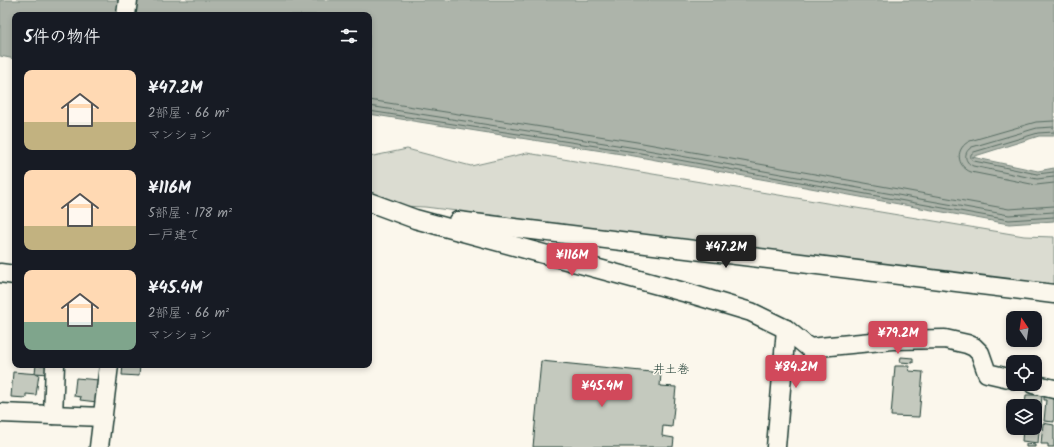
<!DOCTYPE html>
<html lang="ja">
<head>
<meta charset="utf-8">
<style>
	:root { --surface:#171b24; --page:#242831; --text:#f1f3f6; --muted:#9ea1a6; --accent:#d1495b }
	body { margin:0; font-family:Kalam,"Klee One",sans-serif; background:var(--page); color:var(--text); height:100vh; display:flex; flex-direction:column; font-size:15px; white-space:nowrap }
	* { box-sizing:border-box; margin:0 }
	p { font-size:13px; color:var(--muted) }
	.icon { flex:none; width:22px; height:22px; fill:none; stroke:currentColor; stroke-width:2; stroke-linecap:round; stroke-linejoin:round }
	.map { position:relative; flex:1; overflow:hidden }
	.details { position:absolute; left:12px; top:12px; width:360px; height:356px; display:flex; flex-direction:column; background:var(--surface); border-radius:8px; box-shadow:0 2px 6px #0003 }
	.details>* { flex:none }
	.needle { width:26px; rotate:347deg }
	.fabs { position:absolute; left:1006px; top:311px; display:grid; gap:8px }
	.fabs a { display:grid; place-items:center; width:36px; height:36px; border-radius:8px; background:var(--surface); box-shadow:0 2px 6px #0003; font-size:20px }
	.price { position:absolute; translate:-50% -34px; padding:0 9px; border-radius:4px; background:var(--accent); color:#fff; font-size:13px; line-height:26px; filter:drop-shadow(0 1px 2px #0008) }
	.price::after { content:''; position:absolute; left:50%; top:24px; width:12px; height:9px; margin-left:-6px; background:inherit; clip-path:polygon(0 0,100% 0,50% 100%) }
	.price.selected { background:#222; color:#fff }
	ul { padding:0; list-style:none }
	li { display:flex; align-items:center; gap:12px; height:100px; padding:0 12px }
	li span { display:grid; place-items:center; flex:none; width:112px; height:80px; border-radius:8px; color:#555 }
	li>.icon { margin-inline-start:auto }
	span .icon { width:48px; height:48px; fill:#fffc; stroke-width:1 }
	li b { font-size:17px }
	h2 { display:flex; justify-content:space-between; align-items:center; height:48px; padding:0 12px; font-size:17px }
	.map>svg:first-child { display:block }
	.green { fill:#dbdcd1; stroke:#7d8c82 }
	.water { fill:#adb4aa; stroke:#74847b }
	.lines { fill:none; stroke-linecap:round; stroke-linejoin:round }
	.shore { stroke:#586d63; stroke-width:1 }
	.building { fill:#c4c9be; stroke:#1f3d34 }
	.street-casing { stroke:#1f3d34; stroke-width:21 }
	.street { stroke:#fbf7ec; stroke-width:18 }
	.labels { text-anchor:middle; stroke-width:3; stroke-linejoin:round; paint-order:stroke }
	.neighbourhood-label { font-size:12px; fill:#1f3d34; stroke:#fbf7ec }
</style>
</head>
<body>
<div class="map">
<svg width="1054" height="447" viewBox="0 0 1054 447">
	<rect width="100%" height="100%" fill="#fbf7ec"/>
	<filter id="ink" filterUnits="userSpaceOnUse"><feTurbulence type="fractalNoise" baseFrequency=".025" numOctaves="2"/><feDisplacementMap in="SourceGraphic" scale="8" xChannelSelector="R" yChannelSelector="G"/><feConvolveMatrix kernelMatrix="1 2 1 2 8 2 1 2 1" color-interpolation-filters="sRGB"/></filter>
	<g filter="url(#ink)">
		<polygon class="green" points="407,149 471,166 527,153 1024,236 1054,237 1054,286 425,207 402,206 369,194 369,157"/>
		<polygon class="water" points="0,0 1054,0 1054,136 1039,136 972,157 1038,171 1054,168 1054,221 1009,224 634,156 369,114 369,15 15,15 15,59 0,56"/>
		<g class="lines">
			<g class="shore">
				<polyline points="369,100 637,142 1009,209 1054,206"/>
				<polyline points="369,106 636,148 1009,215 1054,212"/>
				<polyline points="369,111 635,152 1009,220 1054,217"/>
				<path d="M1054,121L1036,122L970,141C955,148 956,166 971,172L1036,185L1054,183"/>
				<path d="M1054,127L1037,128L972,147C963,152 964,162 973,166L1037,179L1054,177"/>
				<path d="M1054,132L1038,133L974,152C969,154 970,159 974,161L1037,174L1054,172"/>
			</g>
		</g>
		<g class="building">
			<polygon points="901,357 913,358 913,363 900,362"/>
			<polygon points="541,361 661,373 660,386 676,387 672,427 663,426 662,436 674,438 673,447 533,447"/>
			<polygon points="36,365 49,365 48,374 35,373"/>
			<polygon points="123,365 140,365 139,376 122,375"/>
			<polygon points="895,366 910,366 909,371 923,372 919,417 891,416"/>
			<polygon points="13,372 39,374 36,395 26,394 26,398 11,397"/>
			<polygon points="76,378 99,380 97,402 80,400 81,397 74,396"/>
			<polygon points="1044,394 1054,395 1054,422 1044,421 1046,400 1044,400"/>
			<polygon points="1026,395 1042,395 1038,443 1022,441 1023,428 1035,428 1035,406 1025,406"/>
			<polygon points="1043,423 1054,425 1054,447 1048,447 1048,444 1041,444"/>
			<polygon points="1026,444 1035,445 1035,447 1026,447"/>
		</g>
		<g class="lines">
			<g class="street-casing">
				<g id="street">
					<polyline points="126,15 128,0"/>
					<polyline points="369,202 415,219 691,294 751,312 786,329 809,348 892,340 945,339 967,344 974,347 980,353 987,373 1013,379"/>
					<polyline points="458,221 1054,294"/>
					<polyline points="0,273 15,275"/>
					<polyline points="1033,384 1054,389"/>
					<polyline points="0,413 103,417"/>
					<polyline points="53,415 55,365"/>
					<polyline points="99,447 109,365"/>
					<polyline points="776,447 786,329"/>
				</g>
			</g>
			<use href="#street" class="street"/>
		</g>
	</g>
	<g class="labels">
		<g class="neighbourhood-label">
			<text x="671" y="373">井土巻</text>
		</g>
	</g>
</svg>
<div class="fabs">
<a><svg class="needle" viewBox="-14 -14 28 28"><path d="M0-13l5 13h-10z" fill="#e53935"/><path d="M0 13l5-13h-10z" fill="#9ea1a6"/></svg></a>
<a><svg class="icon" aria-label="locate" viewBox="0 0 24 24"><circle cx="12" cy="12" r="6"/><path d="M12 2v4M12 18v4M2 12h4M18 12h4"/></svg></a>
<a><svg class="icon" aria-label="layers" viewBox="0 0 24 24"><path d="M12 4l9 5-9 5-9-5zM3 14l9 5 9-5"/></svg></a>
</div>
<b class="price selected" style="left:726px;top:269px">¥47.2M</b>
<b class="price" style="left:572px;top:277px">¥116M</b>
<b class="price" style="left:898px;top:355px">¥79.2M</b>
<b class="price" style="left:796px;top:389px">¥84.2M</b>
<b class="price" style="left:602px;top:408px">¥45.4M</b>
<section class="details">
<h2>5件の物件<svg class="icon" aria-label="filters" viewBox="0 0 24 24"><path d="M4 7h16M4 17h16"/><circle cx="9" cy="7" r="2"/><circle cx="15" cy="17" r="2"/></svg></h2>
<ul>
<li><span style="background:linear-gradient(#ffd9b3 65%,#c2b280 0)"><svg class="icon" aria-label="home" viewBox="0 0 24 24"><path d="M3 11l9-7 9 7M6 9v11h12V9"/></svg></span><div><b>¥47.2M</b><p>2部屋 · 66 m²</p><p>マンション</p></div></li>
<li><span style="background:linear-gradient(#ffd9b3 70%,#c2b280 0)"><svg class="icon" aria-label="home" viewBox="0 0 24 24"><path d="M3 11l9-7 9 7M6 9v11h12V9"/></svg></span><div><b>¥116M</b><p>5部屋 · 178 m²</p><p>一戸建て</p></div></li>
<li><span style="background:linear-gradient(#ffd9b3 65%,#7fa58c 0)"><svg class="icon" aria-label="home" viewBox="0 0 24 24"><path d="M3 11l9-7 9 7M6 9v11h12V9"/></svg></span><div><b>¥45.4M</b><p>2部屋 · 66 m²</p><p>マンション</p></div></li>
</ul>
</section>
</div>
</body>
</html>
